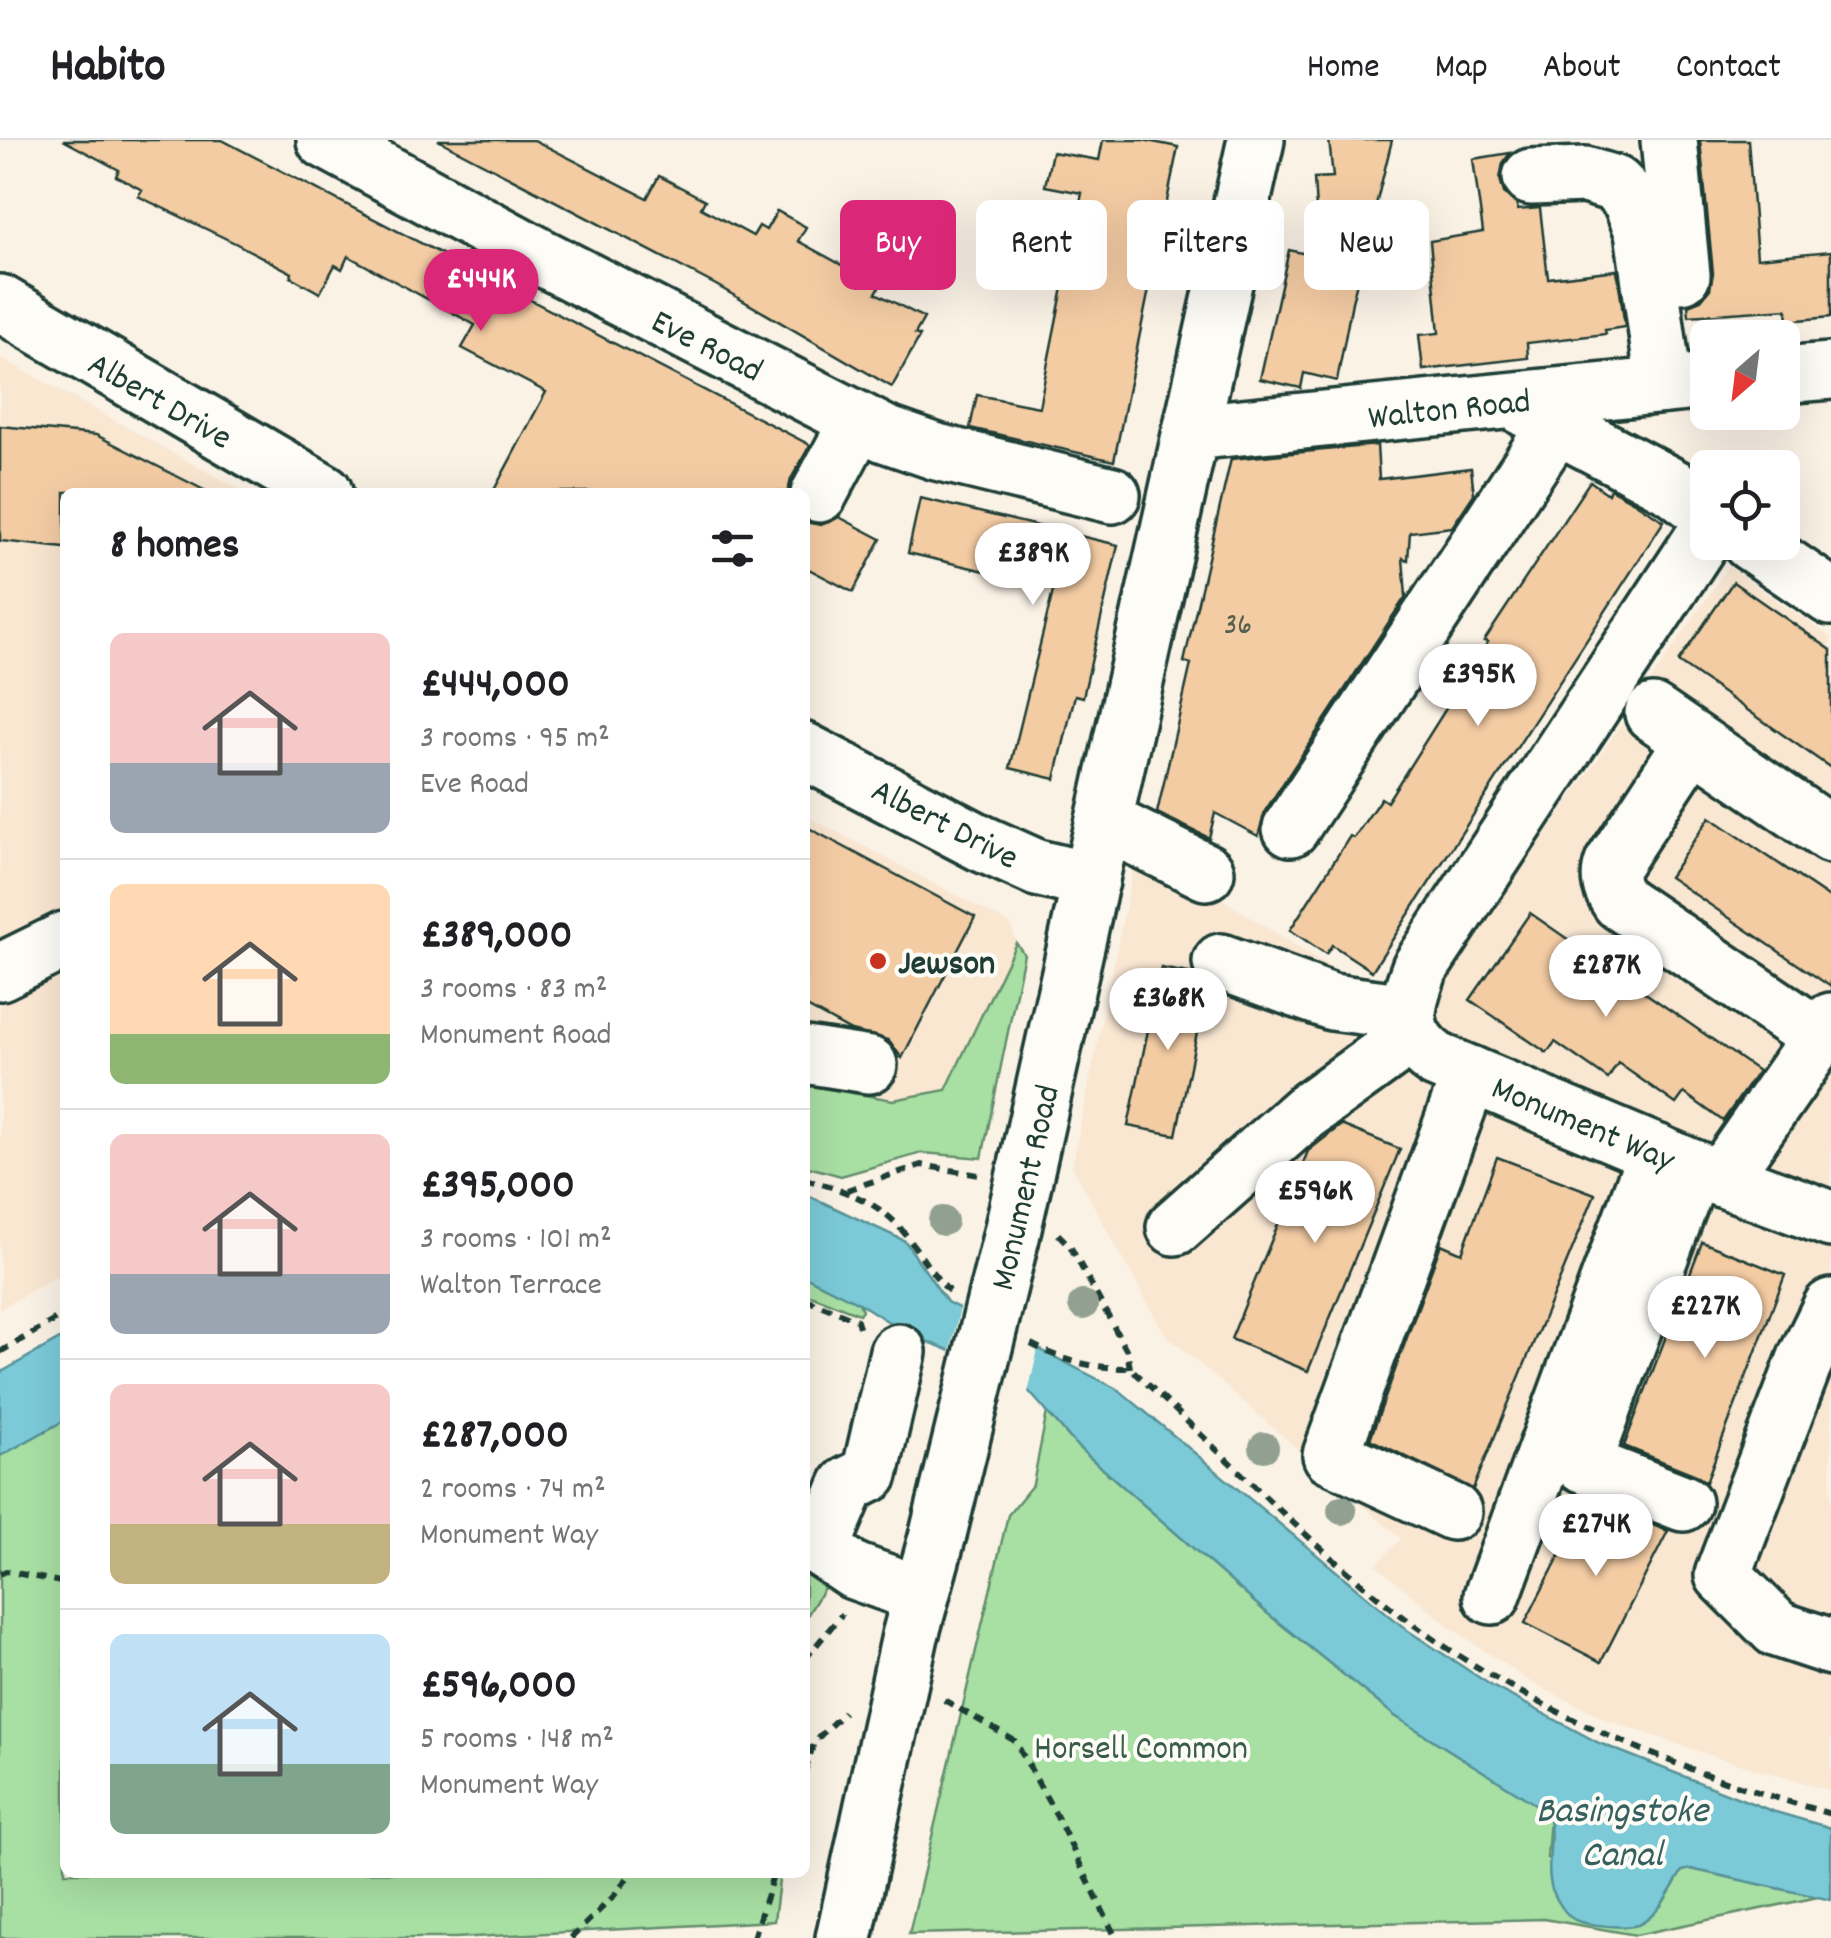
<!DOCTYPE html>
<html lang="en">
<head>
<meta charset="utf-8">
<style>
	:root { --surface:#fff; --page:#f6f6f6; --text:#202124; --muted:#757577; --line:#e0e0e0; --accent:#db2777 }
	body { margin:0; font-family:Dekko,sans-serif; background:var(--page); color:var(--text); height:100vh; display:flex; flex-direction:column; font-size:38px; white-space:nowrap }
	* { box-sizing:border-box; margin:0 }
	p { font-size:32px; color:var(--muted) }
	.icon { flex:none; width:55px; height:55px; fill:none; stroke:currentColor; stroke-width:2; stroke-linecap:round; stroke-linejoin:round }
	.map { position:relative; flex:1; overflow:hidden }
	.sheet { position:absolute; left:60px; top:348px; width:750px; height:1390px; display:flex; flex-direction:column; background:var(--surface); border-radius:15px; box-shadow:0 10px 40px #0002 }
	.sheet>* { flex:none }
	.hud { position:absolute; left:840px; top:60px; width:840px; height:90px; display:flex; gap:20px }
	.needle { width:65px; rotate:208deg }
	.fabs { position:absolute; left:1690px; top:180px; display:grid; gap:20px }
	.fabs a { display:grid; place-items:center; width:110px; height:110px; border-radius:15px; background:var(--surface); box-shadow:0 10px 40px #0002; font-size:50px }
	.price { position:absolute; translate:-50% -85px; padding:0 22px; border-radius:35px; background:#fff; color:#222; font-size:32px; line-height:65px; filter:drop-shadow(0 2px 5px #0008) }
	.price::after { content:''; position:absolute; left:50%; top:60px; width:30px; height:22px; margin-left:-15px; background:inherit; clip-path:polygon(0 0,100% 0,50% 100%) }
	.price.active { background:var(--accent); color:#fff }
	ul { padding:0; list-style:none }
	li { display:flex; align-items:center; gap:30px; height:250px; padding:0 50px }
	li+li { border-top:2px solid var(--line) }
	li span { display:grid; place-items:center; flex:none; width:280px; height:200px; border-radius:15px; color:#555 }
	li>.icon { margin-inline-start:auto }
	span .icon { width:120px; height:120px; fill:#fffc; stroke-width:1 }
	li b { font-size:42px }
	h2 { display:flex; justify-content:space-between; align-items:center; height:120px; padding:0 50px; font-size:42px }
	.pill { padding:0 35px; border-radius:15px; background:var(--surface); box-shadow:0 10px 40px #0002; font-size:35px; line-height:90px }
	.pill.active { background:var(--accent); color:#fff }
	header { display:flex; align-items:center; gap:60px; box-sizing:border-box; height:140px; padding:0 50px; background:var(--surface); border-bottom:2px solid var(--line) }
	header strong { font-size:48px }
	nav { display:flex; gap:55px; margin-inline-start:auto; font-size:35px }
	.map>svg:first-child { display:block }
	.built { fill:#f9e7d2 }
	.green { fill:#a8dfa3; stroke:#648e6c; stroke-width:2.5 }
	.water { fill:#7bcad8; stroke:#569296; stroke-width:2.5 }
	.pier { fill:#fbf2e6 }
	.building { fill:#f4cca4; stroke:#1f3d34; stroke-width:2.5 }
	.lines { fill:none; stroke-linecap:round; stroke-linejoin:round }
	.minor-casing { stroke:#1f3d34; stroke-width:62 }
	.path { stroke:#1f3d34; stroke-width:6; stroke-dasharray:10 8; stroke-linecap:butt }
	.minor { stroke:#fdfcf7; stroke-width:55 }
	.minor-bridge-casing { stroke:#1f3d34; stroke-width:62; stroke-linecap:butt }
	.minor-bridge { stroke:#fdfcf7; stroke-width:55 }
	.tree { fill:#91a090 }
	.poi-dot { fill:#c8321e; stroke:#fdfcf7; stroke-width:4 }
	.labels { text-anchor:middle; stroke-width:8; stroke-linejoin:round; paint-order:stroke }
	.number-label { font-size:30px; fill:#546150 }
	.street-label { font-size:35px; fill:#1f3d34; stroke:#fdfcf7 }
	.poi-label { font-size:35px; font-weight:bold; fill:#1f3d34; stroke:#fdfcf7; text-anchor:start }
	.park-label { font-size:35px; fill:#3a5d4a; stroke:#fdfcf7 }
	.water-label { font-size:38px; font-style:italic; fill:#36605d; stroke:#fdfcf7 }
</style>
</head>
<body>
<header>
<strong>Habito</strong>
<nav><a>Home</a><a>Map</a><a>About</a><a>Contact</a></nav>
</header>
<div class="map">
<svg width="1831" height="1798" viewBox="0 0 1831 1798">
	<rect width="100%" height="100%" fill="#fbf2e6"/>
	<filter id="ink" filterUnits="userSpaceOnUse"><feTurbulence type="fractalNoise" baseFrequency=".01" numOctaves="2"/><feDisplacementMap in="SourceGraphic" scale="20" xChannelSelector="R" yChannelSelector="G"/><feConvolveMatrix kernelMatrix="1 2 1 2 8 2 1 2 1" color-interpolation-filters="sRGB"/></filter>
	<g filter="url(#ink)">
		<g class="built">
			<polygon points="0,217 244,352 65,352 65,1131 0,1169"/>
			<polygon points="1728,427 1831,497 1831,1651 1715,1617 1610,1581 1532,1543 1451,1488 1376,1425 1401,1399 1164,1193 1072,1026 1138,706 1363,848 1458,824"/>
			<polygon points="805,675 1011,784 1016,803 946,950 893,960 805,945"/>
		</g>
		<g class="green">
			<polygon points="1016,803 1024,814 982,1018 922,1013 841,1036 805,1026 805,945 893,960 946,950"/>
			<polygon points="805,1136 859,1163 862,1170 859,1174 805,1153"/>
			<polygon points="1047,1272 1078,1307 1267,1473 1395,1576 1547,1671 1550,1679 1547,1718 1661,1766 1682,1731 1691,1729 1818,1757 1636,1795 1544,1779 909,1794 1008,1375 1033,1344"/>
			<polygon points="65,1280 65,1732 780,1733 774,1781 455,1798 0,1798 0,1316"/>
			<polygon points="805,1431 827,1443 805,1479"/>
		</g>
		<g class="water">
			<path d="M805,1054L905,1101L947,1162L1119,1250L1407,1490L1492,1546L1599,1603L1772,1671L1831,1688V1760L1691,1729L1682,1731C1671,1749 1659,1776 1638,1785C1626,1789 1586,1785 1575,1780C1565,1775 1556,1759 1552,1749C1544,1724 1557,1694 1546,1671L1395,1576L1267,1473L1078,1307L1026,1248L946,1209L906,1193L859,1163L805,1136Z"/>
			<polygon points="65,1196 65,1280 0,1316 0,1233"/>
		</g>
		<polygon class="pier" points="961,1164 1039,1205 1027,1257 949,1216"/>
		<g class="building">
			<polygon points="63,0 222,0 810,305 791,339 788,352 493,352 546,252 462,208 475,185 348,116 342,129 335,125 320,153 291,137 292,133 235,103 138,56 142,50 116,36 119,30"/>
			<polygon points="438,0 534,0 647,58 659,36 705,60 701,68 753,96 759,86 766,90 777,71 806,87 798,101 880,146 876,153 924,178 915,194 920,196 892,247 716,145"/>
			<polygon points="1103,0 1143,0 1178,7 1114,321 970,288 977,255 1039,267 1082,53 1045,46 1052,12 1099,20"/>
			<polygon points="1329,0 1392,0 1352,162 1337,241 1304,233 1301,248 1260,239 1289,110 1319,117 1314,38 1333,37"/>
			<polygon points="1700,0 1748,0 1757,118 1831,111 1831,177 1788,181 1787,169 1689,176 1688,165 1701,160 1710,149 1713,133"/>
			<polygon points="1510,13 1503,23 1500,39 1504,53 1517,65 1518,70 1540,68 1548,138 1617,130 1625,187 1605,190 1606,194 1527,203 1528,218 1423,230 1419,195 1439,193 1430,101 1483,92 1473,19"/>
			<polygon points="0,286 96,295 208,352 65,352 65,408 0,401"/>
			<polygon points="1377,305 1379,339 1471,328 1474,354 1452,387 1410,392 1408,420 1403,418 1406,456 1265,671 1258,696 1215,673 1209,698 1157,673 1191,524 1184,522 1231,319"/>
			<polygon points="1590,341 1608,354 1610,349 1634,362 1664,381 1372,831 1332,805 1326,814 1290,790 1350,696 1354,698 1381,658 1387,662 1488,502 1484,501"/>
			<polygon points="920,358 1118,405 1083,557 1075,555 1055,639 1010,628 1054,447 908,413"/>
			<polygon points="839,377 881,399 853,452 805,427 805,382 821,385"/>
			<polygon points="1733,442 1831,510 1831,628 1678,522"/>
			<polygon points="1710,677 1831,759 1831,847 1669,737"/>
			<polygon points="805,686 975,777 902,918 888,900 851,891 805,866"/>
			<polygon points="1530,773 1758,931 1723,981 1684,953 1676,964 1618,923 1608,939 1555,902 1547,913 1470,860"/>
			<polygon points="1161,828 1193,834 1206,849 1176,995 1128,986"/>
			<polygon points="1341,985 1400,1009 1308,1231 1231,1199 1308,1011"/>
			<polygon points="1497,1017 1595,1054 1473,1349 1370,1299 1441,1104 1462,1113"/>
			<polygon points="1702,1102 1785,1135 1706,1342 1694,1334 1624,1306"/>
			<polygon points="1588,1360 1668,1391 1601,1522 1525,1483"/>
		</g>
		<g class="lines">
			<g class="minor-casing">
				<g id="minor">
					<polyline points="325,0 539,116 885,294 937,312 1112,355"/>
					<polyline points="1669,0 1682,135"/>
					<polyline points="1531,37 1585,35 1615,44 1630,59 1643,91 1664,245"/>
					<polyline points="0,163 324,352"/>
					<polyline points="1782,235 1831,231"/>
					<polyline points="1526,269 1675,348 1708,373"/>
					<polyline points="1191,292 1708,241"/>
					<polyline points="819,354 858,281"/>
					<path d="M1708,390L1420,828C1406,866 1397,893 1436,920L1693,1028L1831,1079"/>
					<polyline points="1750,402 1831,457"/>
					<polyline points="1653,573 1831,695"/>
					<path d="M1693,601L1613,723C1607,738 1611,749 1620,762L1819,897"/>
					<polyline points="805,611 981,703 1037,728 1091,741"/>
					<polyline points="1104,681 1206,732"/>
					<polyline points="1291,688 1558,283"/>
					<polyline points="1221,822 1332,862 1407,872"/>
					<polyline points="0,832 65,800"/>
					<polyline points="805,915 869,925"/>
					<polyline points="1721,1039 1831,881"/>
					<polyline points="1175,1087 1304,973 1412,895"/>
					<polyline points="1011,1097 1256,0"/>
					<polyline points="1831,1167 1806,1218 1723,1435 1777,1489 1831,1507"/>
					<polyline points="1683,1363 1583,1324 1693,1028"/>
					<polyline points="1453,1372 1331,1315 1470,934"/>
					<polyline points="805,1398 854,1431 921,1455"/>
					<polyline points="821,1409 848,1345 870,1334 898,1212"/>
					<polyline points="1492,1456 1656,1012"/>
					<polyline points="844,1798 910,1496 938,1394"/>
				</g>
			</g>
			<g class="path">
				<path d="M805,1039C839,1049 877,1060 901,1089C918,1109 930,1133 949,1151"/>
				<polyline points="847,1050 921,1025 979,1035"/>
				<polyline points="1058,1094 1070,1106 1127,1211 1130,1228"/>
				<polyline points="805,1159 857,1180 859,1187"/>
				<path d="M1031,1204C1065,1222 1092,1228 1130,1228C1218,1308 1300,1396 1393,1469C1520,1568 1677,1631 1831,1674"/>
				<polyline points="0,1212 65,1174"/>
				<polyline points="0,1434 6,1431 65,1443"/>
				<polyline points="805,1519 842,1474"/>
				<polyline points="944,1560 1015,1601 1056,1675 1116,1798"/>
				<polyline points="805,1632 814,1602 844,1572"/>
				<polyline points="571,1798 613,1757 632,1732"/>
				<polyline points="753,1798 774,1732"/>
			</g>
			<use href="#minor" class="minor"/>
			<g class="minor-bridge-casing">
				<polyline id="minor-bridge" points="938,1394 1011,1097"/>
			</g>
			<use href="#minor-bridge" class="minor-bridge"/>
		</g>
		<g class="tree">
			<circle cx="943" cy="1081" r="15"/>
			<circle cx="1083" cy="1165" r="15"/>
			<circle cx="1264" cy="1307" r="15"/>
			<circle cx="1342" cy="1370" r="15"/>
		</g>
	</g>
	<circle class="poi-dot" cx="878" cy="821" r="10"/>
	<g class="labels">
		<g class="number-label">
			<text x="1238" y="493">36</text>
		</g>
		<g class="street-label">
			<text transform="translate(708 204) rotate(27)" y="12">Eve Road</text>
			<text transform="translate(161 259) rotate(30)" y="12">Albert Drive</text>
			<text transform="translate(1449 267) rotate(-6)" y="12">Walton Road</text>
			<text transform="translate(946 682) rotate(27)" y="12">Albert Drive</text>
			<text transform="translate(1584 982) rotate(23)" y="12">Monument Way</text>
			<text transform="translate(1023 1047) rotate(-77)" y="12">Monument Road</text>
		</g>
		<g class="poi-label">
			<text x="898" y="833">Jewson</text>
		</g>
		<g class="park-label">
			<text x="1141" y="1618">Horsell Common</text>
		</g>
		<g class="water-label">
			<text x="1622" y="1681">Basingstoke<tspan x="1622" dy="44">Canal</tspan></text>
		</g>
	</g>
</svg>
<div class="fabs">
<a><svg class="needle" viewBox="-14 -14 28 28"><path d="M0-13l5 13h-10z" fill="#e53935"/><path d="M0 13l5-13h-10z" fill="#757577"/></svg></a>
<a><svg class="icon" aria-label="locate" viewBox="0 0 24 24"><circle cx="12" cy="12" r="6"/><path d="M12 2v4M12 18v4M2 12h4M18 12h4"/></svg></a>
</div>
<b class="price active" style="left:481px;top:194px">£444K</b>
<b class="price" style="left:1033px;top:468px">£389K</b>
<b class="price" style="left:1478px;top:589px">£395K</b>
<b class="price" style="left:1606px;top:880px">£287K</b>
<b class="price" style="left:1168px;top:913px">£368K</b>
<b class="price" style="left:1315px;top:1106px">£596K</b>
<b class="price" style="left:1705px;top:1221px">£227K</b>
<b class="price" style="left:1596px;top:1439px">£274K</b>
<div class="hud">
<a class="pill active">Buy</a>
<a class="pill">Rent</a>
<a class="pill">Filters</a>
<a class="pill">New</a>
</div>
<section class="sheet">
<h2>8 homes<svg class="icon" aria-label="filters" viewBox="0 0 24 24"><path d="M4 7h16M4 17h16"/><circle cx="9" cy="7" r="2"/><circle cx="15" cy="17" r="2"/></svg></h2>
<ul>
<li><span style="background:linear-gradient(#f6c9c9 65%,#9aa5b1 0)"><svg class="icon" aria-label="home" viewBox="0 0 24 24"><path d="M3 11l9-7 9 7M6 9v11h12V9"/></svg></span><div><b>£444,000</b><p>3 rooms · 95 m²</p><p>Eve Road</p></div></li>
<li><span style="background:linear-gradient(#ffd9b3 75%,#8fb573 0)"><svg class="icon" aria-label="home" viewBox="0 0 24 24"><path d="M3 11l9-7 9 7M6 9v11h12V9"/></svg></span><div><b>£389,000</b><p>3 rooms · 83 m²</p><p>Monument Road</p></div></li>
<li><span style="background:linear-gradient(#f6c9c9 70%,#9aa5b1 0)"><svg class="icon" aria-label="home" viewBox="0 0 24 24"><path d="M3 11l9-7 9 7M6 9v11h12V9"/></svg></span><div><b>£395,000</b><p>3 rooms · 101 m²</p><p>Walton Terrace</p></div></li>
<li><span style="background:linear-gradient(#f6c9c9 70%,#c2b280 0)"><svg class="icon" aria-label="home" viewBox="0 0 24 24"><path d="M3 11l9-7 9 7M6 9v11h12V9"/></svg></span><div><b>£287,000</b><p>2 rooms · 74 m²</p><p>Monument Way</p></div></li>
<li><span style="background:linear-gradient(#bfe0f5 65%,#7fa58c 0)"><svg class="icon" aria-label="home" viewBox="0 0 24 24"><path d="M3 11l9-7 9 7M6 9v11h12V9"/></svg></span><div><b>£596,000</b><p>5 rooms · 148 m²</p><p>Monument Way</p></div></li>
</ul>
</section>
</div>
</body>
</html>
